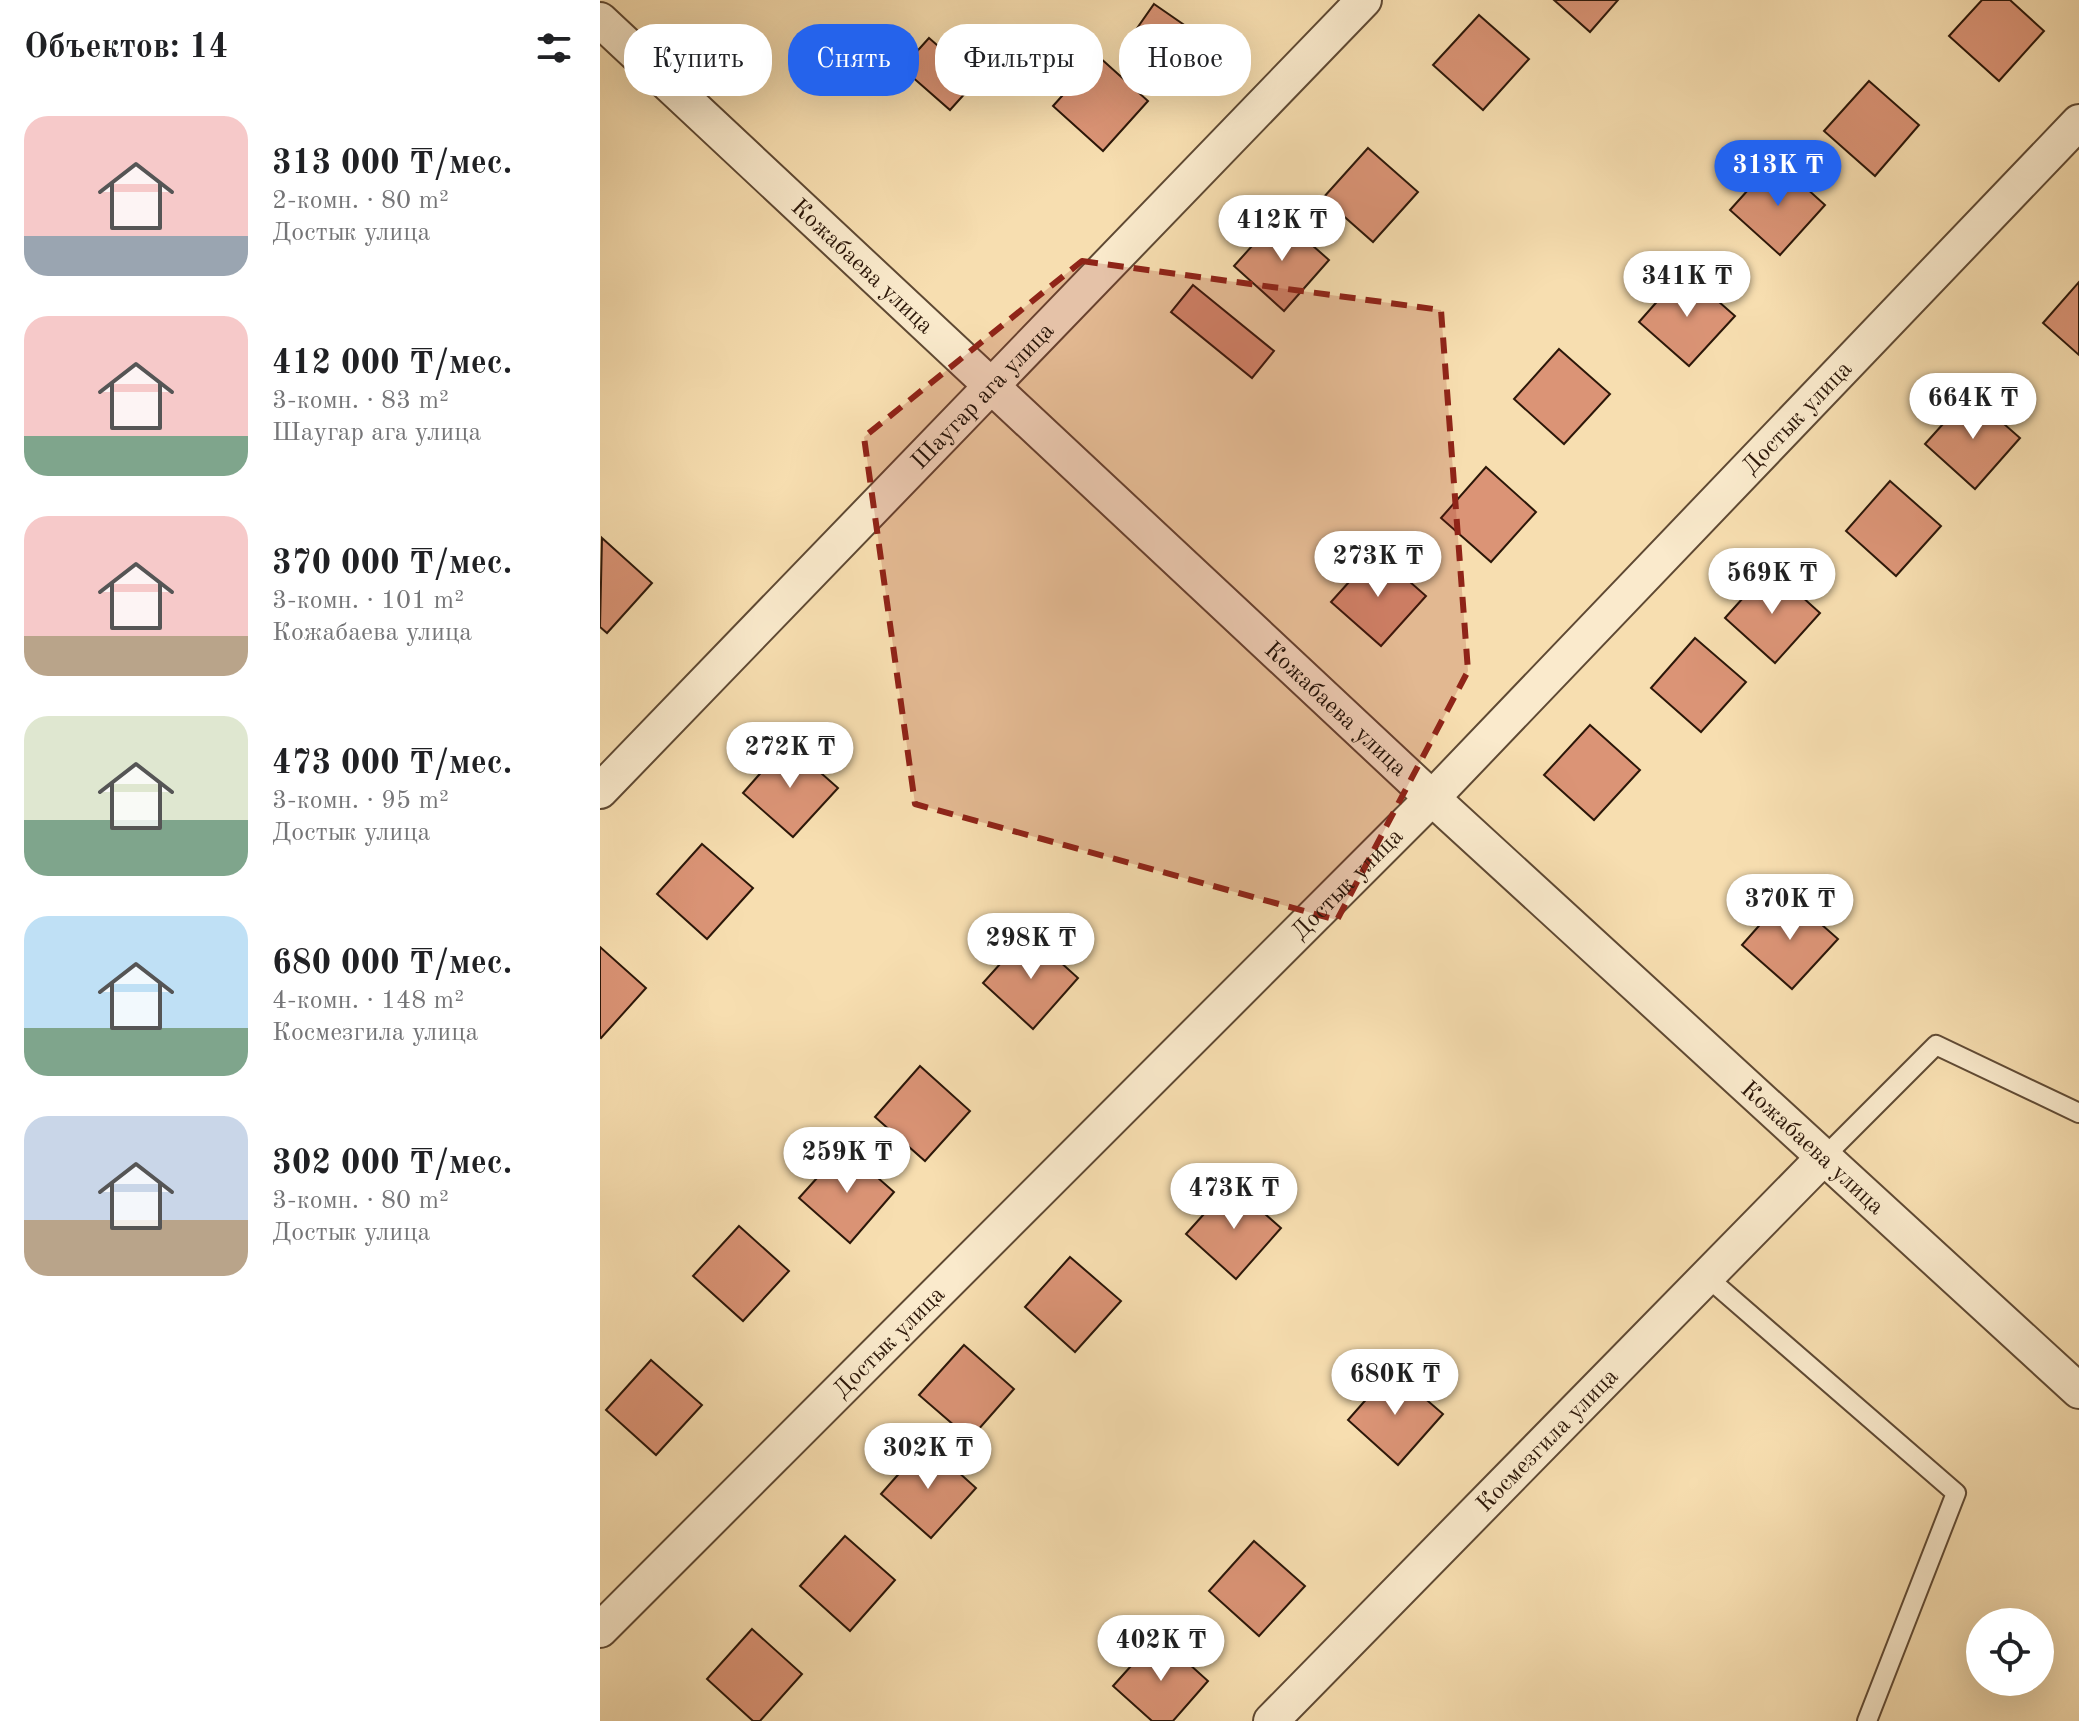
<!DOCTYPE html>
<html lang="ru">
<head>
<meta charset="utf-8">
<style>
	:root { --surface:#fff; --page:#f6f6f6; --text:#202124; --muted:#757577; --accent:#2563eb }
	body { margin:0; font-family:"Old Standard TT",serif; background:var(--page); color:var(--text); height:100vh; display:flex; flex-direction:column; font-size:30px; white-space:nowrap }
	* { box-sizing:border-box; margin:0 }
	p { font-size:26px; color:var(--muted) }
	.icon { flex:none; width:44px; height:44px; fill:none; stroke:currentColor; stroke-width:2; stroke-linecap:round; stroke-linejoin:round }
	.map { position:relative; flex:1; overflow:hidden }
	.panel { display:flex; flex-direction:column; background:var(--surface); width:600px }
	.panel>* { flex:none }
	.hud { position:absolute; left:24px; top:24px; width:760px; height:72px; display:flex; gap:16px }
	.buttons { position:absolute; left:1366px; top:1608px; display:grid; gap:16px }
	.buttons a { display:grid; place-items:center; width:88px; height:88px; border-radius:50%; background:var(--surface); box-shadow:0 8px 32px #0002; font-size:40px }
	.price { position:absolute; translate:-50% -68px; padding:0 18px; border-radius:28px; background:#fff; color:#222; font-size:26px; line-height:52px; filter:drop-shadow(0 2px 4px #0008) }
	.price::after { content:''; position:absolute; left:50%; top:48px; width:24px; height:18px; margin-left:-12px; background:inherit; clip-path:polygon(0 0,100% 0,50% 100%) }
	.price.active { background:var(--accent); color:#fff }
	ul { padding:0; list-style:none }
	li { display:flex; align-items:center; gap:24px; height:200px; padding:0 24px }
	li span { display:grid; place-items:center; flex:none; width:224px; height:160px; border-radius:24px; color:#555 }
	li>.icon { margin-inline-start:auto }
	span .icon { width:96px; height:96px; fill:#fffc; stroke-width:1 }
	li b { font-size:34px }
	h2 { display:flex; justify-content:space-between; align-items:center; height:96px; padding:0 24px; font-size:34px }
	.tag { padding:0 28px; border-radius:32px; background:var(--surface); box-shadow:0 8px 32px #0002; font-size:28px; line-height:72px }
	.tag.active { background:var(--accent); color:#fff }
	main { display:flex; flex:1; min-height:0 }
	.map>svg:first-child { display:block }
	.building { fill:#db9476; stroke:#2c1709; stroke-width:2 }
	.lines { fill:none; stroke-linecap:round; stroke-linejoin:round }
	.service-casing { stroke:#5f4933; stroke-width:22 }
	.minor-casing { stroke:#5f4933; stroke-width:38 }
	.service { stroke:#faeacc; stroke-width:18 }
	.minor { stroke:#faeacc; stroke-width:34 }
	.marked { fill:#8f2418; fill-opacity:0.2; stroke:#8f2418; stroke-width:6; stroke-dasharray:16 10; stroke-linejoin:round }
	.labels { text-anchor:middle; stroke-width:7; stroke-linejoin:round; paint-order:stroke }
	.street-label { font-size:24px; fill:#2c1709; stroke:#faeacc }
</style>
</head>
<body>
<main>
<section class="panel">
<h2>Объектов: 14<svg class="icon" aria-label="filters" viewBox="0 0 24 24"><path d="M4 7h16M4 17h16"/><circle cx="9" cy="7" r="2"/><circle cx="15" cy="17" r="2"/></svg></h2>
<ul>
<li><span style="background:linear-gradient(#f6c9c9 75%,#9aa5b1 0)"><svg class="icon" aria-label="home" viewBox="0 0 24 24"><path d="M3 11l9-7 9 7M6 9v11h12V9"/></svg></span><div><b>313 000 ₸/мес.</b><p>2-комн. · 80 m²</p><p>Достык улица</p></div></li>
<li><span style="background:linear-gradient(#f6c9c9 75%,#7fa58c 0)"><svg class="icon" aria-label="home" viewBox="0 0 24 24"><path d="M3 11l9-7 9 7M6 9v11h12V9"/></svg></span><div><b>412 000 ₸/мес.</b><p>3-комн. · 83 m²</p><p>Шаугар ага улица</p></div></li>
<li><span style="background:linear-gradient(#f6c9c9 75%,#b9a48a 0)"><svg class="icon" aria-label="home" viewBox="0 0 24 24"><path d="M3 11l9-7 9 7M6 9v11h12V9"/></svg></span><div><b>370 000 ₸/мес.</b><p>3-комн. · 101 m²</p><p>Кожабаева улица</p></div></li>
<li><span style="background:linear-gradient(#dfe7d0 65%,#7fa58c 0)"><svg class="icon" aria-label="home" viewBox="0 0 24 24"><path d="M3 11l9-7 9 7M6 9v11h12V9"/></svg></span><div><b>473 000 ₸/мес.</b><p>3-комн. · 95 m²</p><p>Достык улица</p></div></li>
<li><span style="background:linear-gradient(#bfe0f5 70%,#7fa58c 0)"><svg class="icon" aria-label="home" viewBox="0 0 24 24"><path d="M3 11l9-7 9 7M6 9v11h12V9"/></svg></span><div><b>680 000 ₸/мес.</b><p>4-комн. · 148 m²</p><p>Космезгила улица</p></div></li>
<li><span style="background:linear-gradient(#c9d6e8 65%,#b9a48a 0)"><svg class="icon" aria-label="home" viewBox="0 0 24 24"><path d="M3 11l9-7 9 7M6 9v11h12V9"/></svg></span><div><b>302 000 ₸/мес.</b><p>3-комн. · 80 m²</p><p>Достык улица</p></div></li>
</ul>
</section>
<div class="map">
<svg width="1479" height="1721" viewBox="0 0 1479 1721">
	<rect width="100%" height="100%" fill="#f7deb0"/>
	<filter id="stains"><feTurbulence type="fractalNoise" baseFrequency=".0025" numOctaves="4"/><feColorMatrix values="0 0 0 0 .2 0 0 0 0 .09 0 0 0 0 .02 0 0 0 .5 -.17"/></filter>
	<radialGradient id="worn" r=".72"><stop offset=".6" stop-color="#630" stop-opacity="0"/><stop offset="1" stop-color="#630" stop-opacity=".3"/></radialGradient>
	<g class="building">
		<polygon points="954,0 1018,0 990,32"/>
		<polygon points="1382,0 1410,0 1444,31 1399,81 1349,36"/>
		<polygon points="554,4 606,40 577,80 526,44"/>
		<polygon points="879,15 929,59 883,110 833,65"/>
		<polygon points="329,38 377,80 350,110 302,68"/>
		<polygon points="498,56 548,101 503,151 453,106"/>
		<polygon points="1269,81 1319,125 1275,176 1224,131"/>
		<polygon points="768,148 818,192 773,242 723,198"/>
		<polygon points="1175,160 1225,205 1180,255 1130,210"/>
		<polygon points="679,216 729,260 684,311 634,266"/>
		<polygon points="1084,271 1135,316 1089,366 1039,322"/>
		<polygon points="1479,282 1479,355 1443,323"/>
		<polygon points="593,285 674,351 652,378 571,312"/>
		<polygon points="959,349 1010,394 964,444 914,399"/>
		<polygon points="1370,394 1420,438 1375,489 1325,444"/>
		<polygon points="886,467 936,512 891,562 841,518"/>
		<polygon points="1290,481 1341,526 1296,576 1246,531"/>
		<polygon points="2,538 52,583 7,633 0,627"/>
		<polygon points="776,552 826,596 781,646 731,602"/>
		<polygon points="1170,568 1220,613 1175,663 1125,618"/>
		<polygon points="1095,638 1146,682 1101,732 1051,688"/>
		<polygon points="990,725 1040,770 994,820 944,775"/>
		<polygon points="187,743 238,788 193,837 143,793"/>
		<polygon points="102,844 153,888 107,939 57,894"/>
		<polygon points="1187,894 1238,939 1192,989 1142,945"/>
		<polygon points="428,933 478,978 433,1029 383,983"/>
		<polygon points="0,947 46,988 1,1038 0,1037"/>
		<polygon points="320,1066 370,1111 325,1161 275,1117"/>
		<polygon points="244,1148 294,1192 250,1243 199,1198"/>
		<polygon points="631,1184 681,1228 636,1279 586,1234"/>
		<polygon points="139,1226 189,1271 143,1321 93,1276"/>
		<polygon points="470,1257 521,1301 475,1352 425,1307"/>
		<polygon points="364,1345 414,1389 370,1439 319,1395"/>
		<polygon points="51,1360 102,1405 56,1455 6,1410"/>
		<polygon points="792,1370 843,1414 798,1465 748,1420"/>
		<polygon points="326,1443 376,1488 331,1538 281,1494"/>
		<polygon points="245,1536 295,1580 250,1631 200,1586"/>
		<polygon points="654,1541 705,1586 659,1636 609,1591"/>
		<polygon points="152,1629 202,1674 160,1721 153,1721 107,1679"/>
		<polygon points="558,1636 608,1681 573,1721 552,1721 513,1686"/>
	</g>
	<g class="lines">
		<g class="service-casing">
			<g id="service">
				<polyline points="1224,1157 1336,1045 1479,1113"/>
				<polyline points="1107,1277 1356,1493 1267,1721"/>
			</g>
		</g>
		<g class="minor-casing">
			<g id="minor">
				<path id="s1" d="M0,20L832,798L1479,1391"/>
				<path id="s2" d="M0,791L764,0"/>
				<path id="s3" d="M0,1630L832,798L1479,122"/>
				<path id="s4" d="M671,1721L1224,1157"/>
			</g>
		</g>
		<use href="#service" class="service"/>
		<use href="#minor" class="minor"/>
	</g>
	<path class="marked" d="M482,261L841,310L868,671L737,920L315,804L264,437Z"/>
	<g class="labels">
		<g class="street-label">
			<text dy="8" stroke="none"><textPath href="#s1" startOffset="360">Кожабаева улица</textPath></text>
			<text dy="8" stroke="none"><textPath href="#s2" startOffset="550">Шаугар ага улица</textPath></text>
			<text dy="8" stroke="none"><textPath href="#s3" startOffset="1704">Достык улица</textPath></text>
			<text dy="8" stroke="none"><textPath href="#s1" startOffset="1008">Кожабаева улица</textPath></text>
			<text dy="8" stroke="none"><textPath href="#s3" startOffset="1056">Достык улица</textPath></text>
			<text dy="8" stroke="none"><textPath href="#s1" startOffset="1656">Кожабаева улица</textPath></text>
			<text dy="8" stroke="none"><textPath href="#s3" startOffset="408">Достык улица</textPath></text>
			<text dy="8" stroke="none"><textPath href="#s4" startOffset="394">Космезгила улица</textPath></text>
		</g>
	</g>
	<rect width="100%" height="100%" filter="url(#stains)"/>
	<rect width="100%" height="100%" fill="url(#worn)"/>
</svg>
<div class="buttons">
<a><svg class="icon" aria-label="locate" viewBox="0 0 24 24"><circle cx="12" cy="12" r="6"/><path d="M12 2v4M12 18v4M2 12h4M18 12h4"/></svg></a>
</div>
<b class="price active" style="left:1178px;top:208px">313K ₸</b>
<b class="price" style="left:682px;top:263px">412K ₸</b>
<b class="price" style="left:1087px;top:319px">341K ₸</b>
<b class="price" style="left:1373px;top:441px">664K ₸</b>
<b class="price" style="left:778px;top:599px">273K ₸</b>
<b class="price" style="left:1172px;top:616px">569K ₸</b>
<b class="price" style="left:190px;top:790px">272K ₸</b>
<b class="price" style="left:1190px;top:942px">370K ₸</b>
<b class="price" style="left:431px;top:981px">298K ₸</b>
<b class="price" style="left:247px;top:1195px">259K ₸</b>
<b class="price" style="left:634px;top:1231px">473K ₸</b>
<b class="price" style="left:795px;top:1417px">680K ₸</b>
<b class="price" style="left:328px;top:1491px">302K ₸</b>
<b class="price" style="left:561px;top:1683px">402K ₸</b>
<div class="hud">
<a class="tag">Купить</a>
<a class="tag active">Снять</a>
<a class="tag">Фильтры</a>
<a class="tag">Новое</a>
</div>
</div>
</main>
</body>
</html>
